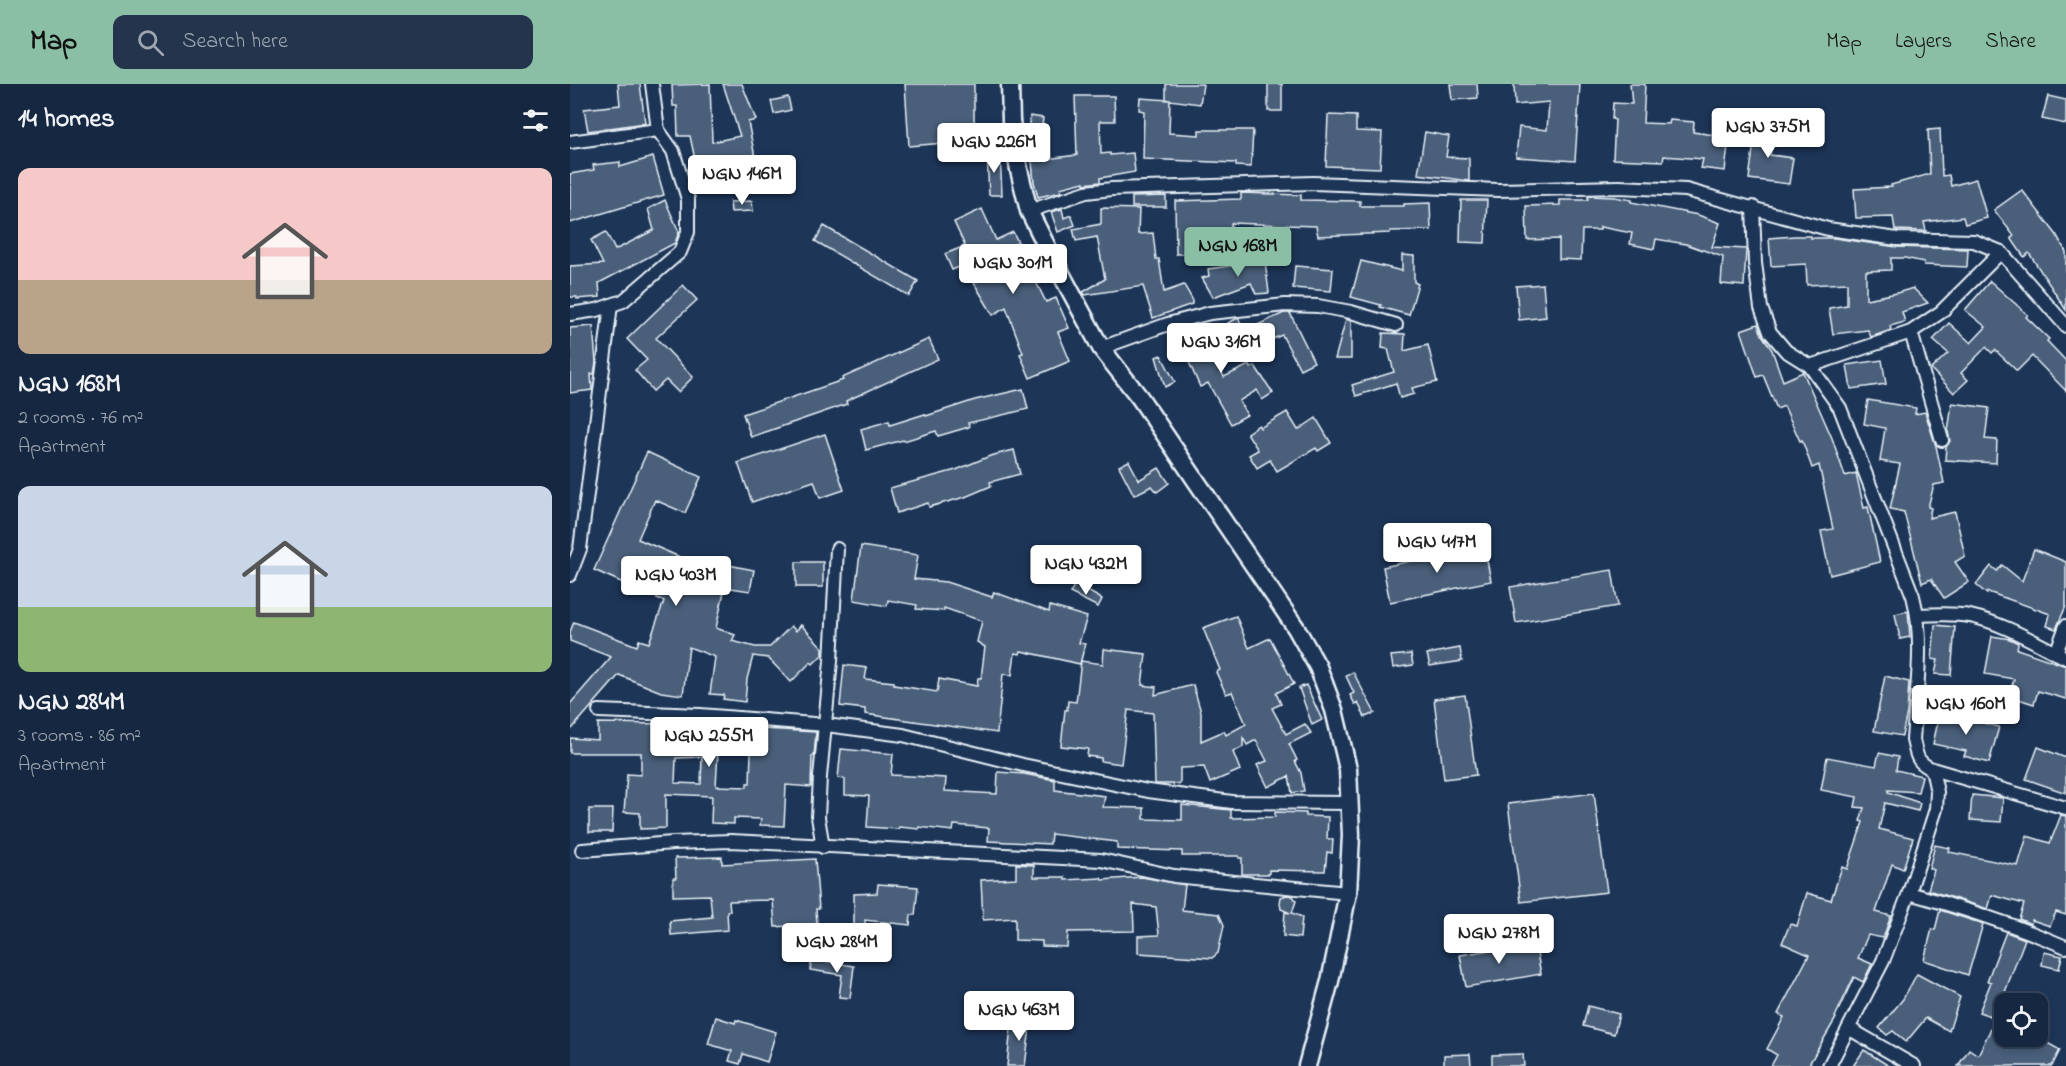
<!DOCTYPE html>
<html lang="en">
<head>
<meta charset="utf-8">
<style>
	:root { --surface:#162841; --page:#23344c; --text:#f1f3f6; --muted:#9ea6b1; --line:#35445a; --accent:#8abfa5 }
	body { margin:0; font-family:"Indie Flower",sans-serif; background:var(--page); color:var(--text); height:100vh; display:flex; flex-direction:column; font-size:22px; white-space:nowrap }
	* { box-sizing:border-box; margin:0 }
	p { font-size:20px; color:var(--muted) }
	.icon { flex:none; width:33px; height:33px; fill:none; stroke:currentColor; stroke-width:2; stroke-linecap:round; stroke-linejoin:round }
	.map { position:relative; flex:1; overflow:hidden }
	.side { display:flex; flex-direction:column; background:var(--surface); width:570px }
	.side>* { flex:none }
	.buttons { position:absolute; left:1424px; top:909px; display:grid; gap:12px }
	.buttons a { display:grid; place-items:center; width:54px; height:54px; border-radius:12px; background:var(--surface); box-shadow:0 3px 9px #0003,0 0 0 2px var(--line); font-size:30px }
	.price { position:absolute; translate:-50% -51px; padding:0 14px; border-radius:6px; background:#fff; color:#222; font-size:20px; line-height:39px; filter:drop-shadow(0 2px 3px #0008) }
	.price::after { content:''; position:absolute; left:50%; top:36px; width:18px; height:14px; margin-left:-9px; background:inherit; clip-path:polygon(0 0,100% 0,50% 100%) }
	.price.on { background:var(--accent); color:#111 }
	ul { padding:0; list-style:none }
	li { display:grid; align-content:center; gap:12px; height:318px; padding:0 18px }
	li span { display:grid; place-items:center; height:186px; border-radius:12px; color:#555 }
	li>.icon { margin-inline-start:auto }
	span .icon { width:108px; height:108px; fill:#fffc; stroke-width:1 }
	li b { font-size:26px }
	h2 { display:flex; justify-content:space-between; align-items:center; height:72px; padding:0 18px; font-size:26px }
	header { display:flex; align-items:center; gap:36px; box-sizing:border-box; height:84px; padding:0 30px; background:var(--accent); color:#111 }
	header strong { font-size:28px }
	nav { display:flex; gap:33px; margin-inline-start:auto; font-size:21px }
	.search { width:420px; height:54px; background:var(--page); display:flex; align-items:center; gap:15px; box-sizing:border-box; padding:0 21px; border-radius:12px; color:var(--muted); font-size:22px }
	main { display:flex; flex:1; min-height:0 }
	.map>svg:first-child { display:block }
	.building { fill:#495e7a; stroke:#e8f1f8; stroke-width:1.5; fill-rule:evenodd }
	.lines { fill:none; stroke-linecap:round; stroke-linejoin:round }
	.minor-casing { stroke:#e8f1f8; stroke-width:16 }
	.secondary-casing { stroke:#e8f1f8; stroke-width:21 }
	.minor { stroke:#1d3557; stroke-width:12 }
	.secondary { stroke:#1d3557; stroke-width:16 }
</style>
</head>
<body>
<header>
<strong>Map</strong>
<div class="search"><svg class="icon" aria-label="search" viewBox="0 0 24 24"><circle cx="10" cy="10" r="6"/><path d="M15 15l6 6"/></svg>Search here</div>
<nav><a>Map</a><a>Layers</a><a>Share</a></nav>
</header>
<main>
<section class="side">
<h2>14 homes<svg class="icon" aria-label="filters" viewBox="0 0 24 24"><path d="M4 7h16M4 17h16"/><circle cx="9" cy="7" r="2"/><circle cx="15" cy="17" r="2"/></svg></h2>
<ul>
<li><span style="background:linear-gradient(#f6c9c9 60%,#b9a48a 0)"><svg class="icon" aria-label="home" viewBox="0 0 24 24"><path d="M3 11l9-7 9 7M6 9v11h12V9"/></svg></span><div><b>NGN 168M</b><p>2 rooms · 76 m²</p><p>Apartment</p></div></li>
<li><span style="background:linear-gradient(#c9d6e8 65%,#8fb573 0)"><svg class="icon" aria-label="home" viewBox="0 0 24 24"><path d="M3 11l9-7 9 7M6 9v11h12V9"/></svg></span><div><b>NGN 284M</b><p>3 rooms · 86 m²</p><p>Apartment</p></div></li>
</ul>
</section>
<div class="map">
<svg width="1496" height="982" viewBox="0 0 1496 982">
	<rect width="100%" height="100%" fill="#1d3557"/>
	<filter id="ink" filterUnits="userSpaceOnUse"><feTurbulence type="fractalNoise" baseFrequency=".0167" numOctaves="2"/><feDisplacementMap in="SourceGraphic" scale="12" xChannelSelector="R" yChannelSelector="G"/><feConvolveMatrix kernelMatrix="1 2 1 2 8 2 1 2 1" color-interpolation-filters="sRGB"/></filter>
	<g filter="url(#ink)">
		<g class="building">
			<polygon points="48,0 70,0 75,39 18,47 14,25 50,21"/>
			<polygon points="140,0 142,58 170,52 153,0 172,0 186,36 178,38 185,73 127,85 120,52 108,52 107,22 103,22 102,1"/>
			<polygon points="335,0 404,0 404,35 406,47 398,48 399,57 339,62"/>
			<polygon points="596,0 633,0 630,20 600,16 599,49 629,51 629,46 683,46 681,83 666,82 666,79 573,75 574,27 569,26 570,14 599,16 596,15"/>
			<rect x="698" y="0" width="14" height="27"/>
			<polygon points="880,0 907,0 908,14 882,16"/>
			<polygon points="944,0 1010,0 1005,77 946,73 949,43 977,46 979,18 945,21"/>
			<polygon points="1060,0 1075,0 1073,39 1099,40 1100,36 1124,38 1123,48 1159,53 1155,87 1131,84 1133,75 1094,72 1093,77 1043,75 1045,36 1042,35 1043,19 1062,20"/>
			<polygon points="505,12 544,12 545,37 530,37 531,70 540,69 540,71 563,69 565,88 530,94 530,98 514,100 514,98 490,104 491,108 468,113 464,98 459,47 458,47 460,32 473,34 470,60 474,60 476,75 507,71"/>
			<polygon points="1478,12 1496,16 1496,40 1472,35"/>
			<polygon points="218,13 221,26 204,30 201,17"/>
			<polygon points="758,31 786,32 786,47 812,48 810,84 756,82"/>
			<polygon points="1180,42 1205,48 1200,71 1223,74 1219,100 1179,95 1184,58 1176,56"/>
			<polygon points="1370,45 1372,92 1379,91 1381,102 1406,95 1417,134 1395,140 1393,133 1354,138 1356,147 1325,146 1323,133 1286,134 1284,105 1322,103 1321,101 1360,90 1358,46"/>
			<polygon points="855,48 879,52 876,73 899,74 899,97 848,90"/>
			<polygon points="417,70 430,70 432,111 419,111"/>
			<polygon points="83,73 94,111 0,139 0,90 24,86 23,81 50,78 50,83"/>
			<polygon points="1452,106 1486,150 1496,168 1496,226 1459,169 1454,173 1441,154 1444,152 1424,126"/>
			<polygon points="671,109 731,111 731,116 790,117 790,122 834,122 834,120 860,119 861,146 820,147 820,149 748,152 746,142 661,139 661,156 631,157 631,170 606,170 605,117 671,115"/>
			<polygon points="596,112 596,123 562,123 562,113"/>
			<polygon points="1018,112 1044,113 1062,116 1061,118 1128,131 1150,139 1142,163 1176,165 1174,202 1151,200 1153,173 1116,160 1086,155 1084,165 1060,160 1062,149 1030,143 1030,146 1012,146 1011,176 989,175 989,155 957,156 956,122 990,121 990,116 1018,116"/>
			<polygon points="95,116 109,148 105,159 29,199 30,213 7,215 7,213 0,213 0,182 33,180 21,156 36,148 45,166 84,146 78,125"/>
			<polygon points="891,116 917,116 915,159 890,158"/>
			<polygon points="182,117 183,127 161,128 160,118"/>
			<polygon points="531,124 569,125 568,150 583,149 586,175 589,175 594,208 614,201 622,215 622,220 583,234 573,202 515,211 513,208 535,195 527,153 506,157 503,145 531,140"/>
			<polygon points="412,125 426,156 443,148 448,158 429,167 440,190 458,182 476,218 486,214 499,244 488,248 500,277 460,294 450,270 453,269 436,223 423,231 404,199 412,195 403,177 382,186 375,170 395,162 384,138"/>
			<polygon points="492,125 494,134 501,131 505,141 488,148 481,128"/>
			<polygon points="254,142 348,197 339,212 245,157"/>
			<polygon points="1225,152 1241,152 1241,154 1264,154 1327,163 1398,165 1397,183 1354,181 1354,178 1335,174 1321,174 1321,186 1296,187 1296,215 1327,209 1343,204 1358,219 1332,228 1335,238 1320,242 1321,246 1301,253 1298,246 1263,250 1259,224 1277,221 1277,199 1237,201 1236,180 1201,182 1199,154"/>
			<polygon points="832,171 844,172 844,198 848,200 839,231 810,223 811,221 781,213 791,177 832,187"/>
			<polygon points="695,177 699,209 686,210 681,199 643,213 632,194 639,192 638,185"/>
			<polygon points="725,182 763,185 761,207 723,204"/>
			<polygon points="1420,197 1458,231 1456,233 1479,255 1477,257 1496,277 1496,307 1462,272 1447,287 1425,266 1422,269 1416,263 1391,289 1398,296 1384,309 1361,285 1378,269 1363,256 1379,239 1401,259 1416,243 1395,226"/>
			<polygon points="973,200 976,233 949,236 946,202"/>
			<polygon points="113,201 127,216 86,254 123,293 108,308 96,296 83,307 65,286 77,276 57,255"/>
			<polygon points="714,229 720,229 744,278 730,285 712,251 691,260 683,243"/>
			<polygon points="668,234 676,248 667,254 658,239"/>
			<polygon points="776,235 781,237 781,275 765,275"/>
			<polygon points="1188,240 1192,251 1202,266 1213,297 1233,288 1262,354 1275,392 1286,389 1294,424 1298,423 1310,478 1260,491 1251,447 1263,445 1249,381 1242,384 1232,356 1230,357 1214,322 1207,325 1193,291 1187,293 1171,246"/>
			<polygon points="23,242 26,278 24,290 21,290 22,306 0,309 0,244"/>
			<polygon points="636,242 648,263 641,266 654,293 679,281 681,284 685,282 703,309 692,316 687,306 669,317 677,331 661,340 638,299 630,303 606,249 616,244 620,252"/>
			<polygon points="813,249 835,250 834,267 858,261 867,298 842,304 844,310 830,314 826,299 786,312 782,301 824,288 818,265 812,264"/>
			<polygon points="359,255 368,275 276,317 277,320 181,353 173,330 273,296 272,294"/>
			<polygon points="591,271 605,298 595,303 586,273"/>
			<polygon points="1312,276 1316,300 1281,305 1277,281"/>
			<polygon points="453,305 458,325 398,339 399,343 368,352 366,347 334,357 333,356 296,366 291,345 319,337 320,341 355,330 356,332 405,316"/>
			<polygon points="1298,316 1346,324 1345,330 1355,328 1366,362 1374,399 1364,401 1358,423 1361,424 1359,434 1385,428 1395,472 1385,478 1399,498 1374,514 1361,495 1352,499 1334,428 1320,425 1330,380 1310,377 1315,344 1294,340"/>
			<polygon points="1382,319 1419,324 1415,355 1427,356 1426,379 1375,376 1376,363 1380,357 1378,348"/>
			<polygon points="717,328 728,346 746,334 761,359 748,367 746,364 707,387 700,376 687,384 679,371 688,366 677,349 689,341 690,344"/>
			<polygon points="255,350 274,406 250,414 244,397 182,418 168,379"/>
			<polygon points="444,366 450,390 420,398 421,402 395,413 359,423 358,419 327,429 320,404 386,386 420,372"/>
			<polygon points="77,368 131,393 115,429 85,416 68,455 112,474 103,493 144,501 148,479 184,486 180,507 155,503 146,544 165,551 162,557 185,563 200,563 221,542 226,547 231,541 253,564 253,570 243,580 241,578 221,598 198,574 183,572 177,595 175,618 153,615 154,611 140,610 145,573 119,563 113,611 91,608 49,591 0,647 0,620 41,573 0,557 0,548 4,538 67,562 69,556 79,559 94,517 24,486"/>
			<polygon points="559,377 569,396 589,384 599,399 587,408 582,402 564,411 549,382"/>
			<polygon points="914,461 921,497 820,518 813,483"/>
			<polygon points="291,462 348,471 344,495 376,498 422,513 424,508 479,528 480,522 517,533 509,559 515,560 510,580 451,567 450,570 445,569 442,591 433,590 427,649 295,630 295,625 270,622 274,581 297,584 295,595 324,598 324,601 367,608 369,595 407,602 408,594 411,594 415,563 407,558 412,537 374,524 374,527 346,525 347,521 318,516 317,522 284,516"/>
			<polygon points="1464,465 1496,478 1496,522 1486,545 1477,542 1480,530 1418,508 1417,510 1406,501 1421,482 1427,487 1432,481 1452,497"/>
			<rect x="226" y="478" width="27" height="25"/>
			<polygon points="1042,486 1048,522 946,539 940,503"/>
			<polygon points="505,500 532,515 528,523 500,509"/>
			<polygon points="1338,527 1340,553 1330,555 1325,530"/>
			<polygon points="666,532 679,564 700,554 724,600 706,609 711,620 702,624 716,650 735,640 741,649 719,660 727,676 725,677 731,689 734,707 722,709 719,692 698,703 687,681 697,677 686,656 677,661 673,654 673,663 663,668 670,686 640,699 634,683 610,684 610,700 585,700 583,629 558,626 551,680 531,677 531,674 517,672 518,665 491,662 495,626 497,626 498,617 506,618 511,577 533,580 534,565 576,570 572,601 586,603 585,611 623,601 631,628 631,657 654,647 656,651 676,640 662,608 656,610 646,588 650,586 633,544"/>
			<polygon points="1365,541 1385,543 1381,591 1365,590 1368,576 1362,575"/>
			<polygon points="1422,552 1440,555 1448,559 1447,565 1496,582 1496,615 1468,607 1464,620 1439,612 1444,595 1415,590"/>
			<polygon points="890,564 892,577 860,582 857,570"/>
			<polygon points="841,570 843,581 823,584 821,572"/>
			<polygon points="783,588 805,629 795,633 788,619 785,620 780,611 784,609 776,592"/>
			<polygon points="1315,592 1339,598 1337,628 1332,652 1304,647"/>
			<polygon points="736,601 752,636 742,641 729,604"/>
			<polygon points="895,611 906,691 874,695 864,615"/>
			<polygon points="1370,628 1429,643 1419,679 1394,672 1396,667 1363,660"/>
			<path d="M28,639L93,640V642L126,641L246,648L244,672H242L241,703L216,701L214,742L190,741L191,735L164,734V740L141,739L142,712L96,710V744L70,745V729L54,728L57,690L71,691V669H0V654L28,656ZM148,668H181L180,699H177V703L146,702ZM132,673L131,700L105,699L106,674Z"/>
			<polygon points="1468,663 1496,674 1496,709 1456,695"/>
			<polygon points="271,665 323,670 321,691 376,694 375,707 427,710 428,688 454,690 485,696 485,706 535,712 533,723 574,724 574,735 612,736 612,721 661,726 661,734 705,733 705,728 736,729 736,732 758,733 757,755 763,755 762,769 757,768 755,787 699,786 699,790 672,790 672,774 669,774 669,772 612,772 612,767 547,765 547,758 481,750 480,760 418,757 419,744 384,741 383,747 349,743 349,745 329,743 328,745 297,743 299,712 275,711 275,695 268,694"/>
			<polygon points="1309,669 1328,673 1326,686 1352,692 1348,708 1318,706 1318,708 1350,719 1348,727 1315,719 1309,745 1343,754 1333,785 1322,780 1306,828 1321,832 1313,854 1298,851 1288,874 1302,880 1293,898 1284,893 1265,933 1266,934 1238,982 1201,982 1207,971 1197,965 1214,933 1208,930 1239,871 1212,859 1220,840 1227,842 1237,809 1261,816 1272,783 1277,785 1293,738 1290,737 1294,724 1285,723 1287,713 1251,706 1257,673 1306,682"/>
			<polygon points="1024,709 1037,808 951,818 938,720"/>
			<polygon points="1402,711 1433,714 1431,738 1400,736"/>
			<polygon points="19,725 43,725 42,748 19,748"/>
			<polygon points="1491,731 1496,732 1496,831 1486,828 1480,842 1462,836 1461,840 1449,835 1454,820 1422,811 1418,825 1358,806 1364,786 1359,784 1365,761 1380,764 1379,768 1448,782 1457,752 1480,759"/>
			<polygon points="152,773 152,780 245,775 249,825 246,825 247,840 205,843 203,816 159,817 160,827 157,827 158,846 101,851 100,837 142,833 140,811 103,812 103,794 106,794 105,774"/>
			<polygon points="446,780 464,781 464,793 495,793 495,796 531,794 532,796 572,793 615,801 612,826 649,830 654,841 648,869 642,874 568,869 568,852 589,851 586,823 563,820 564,847 498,848 497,863 472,862 472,857 445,856 445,834 413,836 411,796 446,794"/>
			<polygon points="308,800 348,803 345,831 341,831 340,841 295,836 295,843 284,843 284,810 307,809"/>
			<polygon points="717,811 723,812 726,817 722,829 732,833 730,854 713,852 715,828 720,829 711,825 710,819 711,813"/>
			<polygon points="1370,826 1413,840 1398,891 1354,876 1362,845 1365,846"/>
			<polygon points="1436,848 1455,855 1435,908 1441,910 1438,920 1434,920 1434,952 1465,952 1490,966 1482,982 1388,982 1399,965 1408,971 1426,934 1409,928 1421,898 1417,897"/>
			<polygon points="950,861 951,867 966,864 971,890 896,903 890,871"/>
			<polygon points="1474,868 1492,872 1489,885 1472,881"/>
			<polygon points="242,875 284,882 280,914 269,913 272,891 240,886"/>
			<polygon points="1347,890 1390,913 1379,947 1356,934 1336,958 1323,947 1317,951 1309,944 1333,915"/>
			<polygon points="1018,922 1049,930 1044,950 1013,942"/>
			<polygon points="146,933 165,939 166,936 206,948 197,978 173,970 170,980 159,977 162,967 138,960"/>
			<polygon points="442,933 461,935 455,982 437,982"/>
			<polygon points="1294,966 1319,982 1283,982"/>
			<polygon points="900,970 901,982 874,982 874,971"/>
			<polygon points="953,970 954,982 922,982 922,971"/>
		</g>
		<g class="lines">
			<g class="minor-casing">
				<g id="minor">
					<polyline points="0,58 88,46"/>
					<path d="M1183,123L1185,179L1191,224L1200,248L1216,267L1240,282L1270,324L1343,512C1355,556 1346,610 1343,656C1347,672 1346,678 1362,685L1496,724"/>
					<polyline points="459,127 516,108 542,105 743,99 928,106 1049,103 1116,106 1258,145 1327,155 1404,157 1431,168 1496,242"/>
					<polyline points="0,230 27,226 53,217 110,168 118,148 118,115 103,67 88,46 82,0"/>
					<polyline points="1341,248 1372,356"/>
					<polyline points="531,264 598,240 640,229 715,221 748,222 781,228 826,241"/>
					<polyline points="1240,282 1341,248 1371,228 1431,168"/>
					<polyline points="0,491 10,465 41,221"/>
					<path d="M1348,531C1365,530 1383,529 1400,532C1433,539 1466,559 1496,574"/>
					<polyline points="1486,569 1496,542"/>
					<polyline points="29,627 130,631 256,641 333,651 453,681 578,707 662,718 779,719"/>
					<polyline points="253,763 248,733 250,693 261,577 267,465"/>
					<polyline points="12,766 103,759 161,757 531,776 604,792 778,809"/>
					<path d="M1339,809C1393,824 1445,841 1496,863"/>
					<polyline points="1280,945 1344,982"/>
					<polyline points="1259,982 1313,877 1339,809 1366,725 1367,708 1362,685"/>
				</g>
			</g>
			<g class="secondary-casing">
				<polyline id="secondary" points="440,0 441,37 449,86 459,127 480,169 531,264 570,314 726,544 748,583 764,626 778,685 781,751 778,809 760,897 737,982"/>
			</g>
			<use href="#minor" class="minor"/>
			<use href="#secondary" class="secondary"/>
		</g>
	</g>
</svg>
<div class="buttons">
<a><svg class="icon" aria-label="locate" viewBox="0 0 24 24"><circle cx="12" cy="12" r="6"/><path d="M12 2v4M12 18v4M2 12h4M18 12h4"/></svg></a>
</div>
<b class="price" style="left:1198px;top:75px">NGN 375M</b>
<b class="price" style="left:424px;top:90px">NGN 226M</b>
<b class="price" style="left:172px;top:122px">NGN 146M</b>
<b class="price on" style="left:668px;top:194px">NGN 168M</b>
<b class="price" style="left:443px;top:211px">NGN 301M</b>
<b class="price" style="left:651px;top:290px">NGN 316M</b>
<b class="price" style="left:867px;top:490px">NGN 417M</b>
<b class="price" style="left:516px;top:512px">NGN 432M</b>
<b class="price" style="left:106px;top:523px">NGN 403M</b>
<b class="price" style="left:1396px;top:652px">NGN 160M</b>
<b class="price" style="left:139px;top:684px">NGN 255M</b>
<b class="price" style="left:929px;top:881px">NGN 278M</b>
<b class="price" style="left:267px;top:890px">NGN 284M</b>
<b class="price" style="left:449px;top:958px">NGN 463M</b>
</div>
</main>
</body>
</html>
